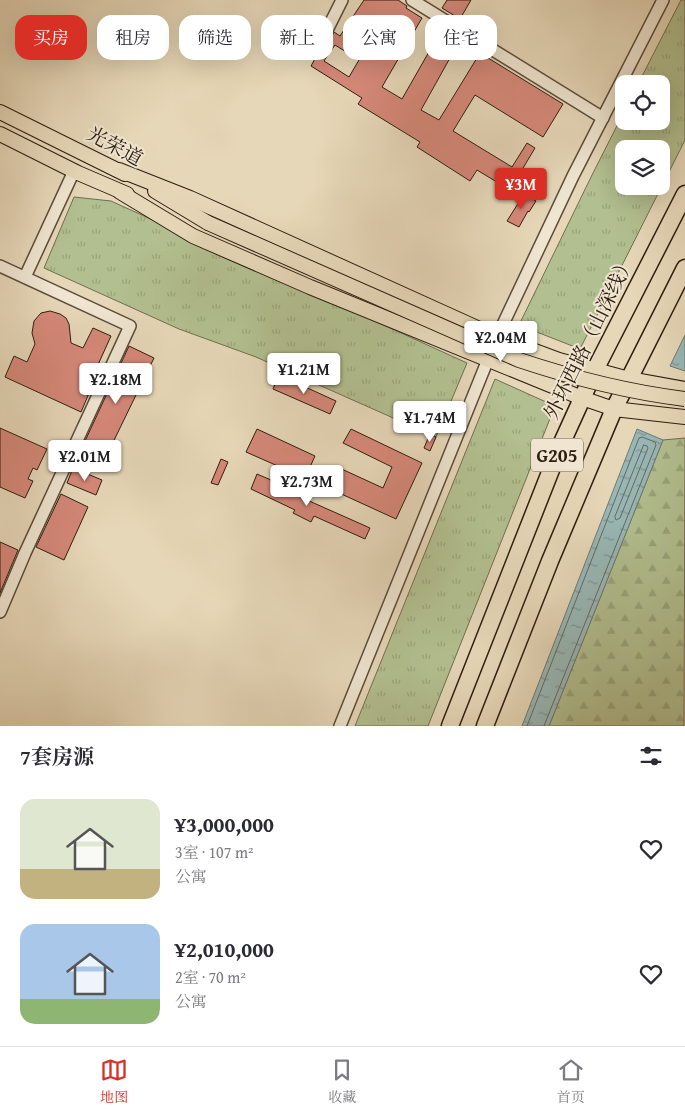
<!DOCTYPE html>
<html lang="zh">
<head>
<meta charset="utf-8">
<style>
	:root { --surface:#fff; --page:#f7f7f7; --text:#2b2b33; --muted:#7c7c81; --line:#e1e1e2; --accent:#d93025 }
	body { margin:0; font-family:"Gentium Book Plus","Noto Serif SC",serif; background:var(--page); color:var(--text); height:100vh; display:flex; flex-direction:column; font-size:19px; white-space:nowrap }
	* { box-sizing:border-box; margin:0 }
	p { font-size:16px; color:var(--muted) }
	.icon { flex:none; width:28px; height:28px; fill:none; stroke:currentColor; stroke-width:2; stroke-linecap:round; stroke-linejoin:round }
	.map { position:relative; height:726px; overflow:hidden }
	.side { display:flex; flex-direction:column; background:var(--surface); flex:1 }
	.side>* { flex:none }
	.hud { position:absolute; left:15px; top:15px; width:655px; height:45px; display:flex; gap:10px }
	.buttons { position:absolute; left:615px; top:75px; display:grid; gap:10px }
	.buttons a { display:grid; place-items:center; width:55px; height:55px; border-radius:10px; background:var(--surface); box-shadow:0 5px 20px #0002; font-size:25px }
	.price { position:absolute; translate:-50% -42px; padding:0 11px; border-radius:5px; background:#fff; color:#222; font-size:16px; line-height:32px; filter:drop-shadow(0 1px 2px #0008) }
	.price::after { content:''; position:absolute; left:50%; top:30px; width:15px; height:11px; margin-left:-8px; background:inherit; clip-path:polygon(0 0,100% 0,50% 100%) }
	.price.current { background:var(--accent); color:#fff }
	ul { padding:0; list-style:none }
	li { display:flex; align-items:center; gap:15px; height:125px; padding:0 20px }
	li span { display:grid; place-items:center; flex:none; width:140px; height:100px; border-radius:15px; color:#555 }
	li>.icon { margin-inline-start:auto }
	span .icon { width:60px; height:60px; fill:#fffc; stroke-width:1 }
	li b { font-size:21px }
	h2 { display:flex; justify-content:space-between; align-items:center; height:60px; padding:0 20px; font-size:21px }
	.tag { padding:0 18px; border-radius:15px; background:var(--surface); box-shadow:0 5px 20px #0002; font-size:18px; line-height:45px }
	.tag.current { background:var(--accent); color:#fff }
	.tab-bar { display:flex; justify-content:space-around; align-items:center; height:70px; border-top:1px solid var(--line); background:var(--surface); font-size:14px; color:var(--muted) }
	.tab-bar a { display:grid; justify-items:center; gap:2px }
	.tab-bar .current { color:var(--accent) }
	.map>svg:first-child { display:block }
	.grass { fill:url(#grass-tufts); stroke:#706e50; fill-rule:evenodd }
	.forest { fill:url(#forest-firs); stroke:#706e50 }
	.water { fill:url(#water-ripples); stroke:#6e7a74 }
	.lines { fill:none; stroke-linecap:round; stroke-linejoin:round }
	.shore { stroke:#646a63; stroke-width:1 }
	.building { fill:#d58879; stroke:#2e1d0f; fill-rule:evenodd }
	.minor-casing { stroke:#5c4c39; stroke-width:14 }
	.major-casing { stroke:#2e1d0f; stroke-width:16 }
	.highway-casing { stroke:#2e1d0f; stroke-width:19 }
	.minor { stroke:#efe5d1; stroke-width:11 }
	.major { stroke:#e6d7b8; stroke-width:14 }
	.highway { stroke:#e6d7b8; stroke-width:16 }
	.major-bridge-casing { stroke:#2e1d0f; stroke-width:16; stroke-linecap:butt }
	.major-bridge { stroke:#e6d7b8; stroke-width:14 }
	.labels { text-anchor:middle; stroke-width:4; stroke-linejoin:round; paint-order:stroke }
	.shield { fill:#efe5d1; stroke:#685949; stroke-width:1 }
	.shield-label { font-size:19px; font-weight:bold; fill:#2e1d0f }
	.street-label { font-size:20px; fill:#2e1d0f; stroke:#efe5d1 }
</style>
</head>
<body>
<div class="map">
<svg width="685" height="726" viewBox="0 0 685 726">
	<defs>
		<pattern id="grass-tufts" width="24" height="20" patternUnits="userSpaceOnUse" patternTransform="scale(1.25)"><rect width="24" height="20" fill="#b2bf90"/><path d="M3 7l-1-3M5 7V3M7 7l1-3M15 17l-1-3M17 17v-4M19 17l1-3" fill="none" stroke="#99a47b"/></pattern>
		<pattern id="forest-firs" width="22" height="20" patternUnits="userSpaceOnUse" patternTransform="scale(1.25)"><rect width="22" height="20" fill="#b2bf90"/><path d="M5 1l3.5 6h-7zM16 11l3.5 6h-7z" fill="#99a47b"/></pattern>
		<pattern id="water-ripples" width="26" height="14" patternUnits="userSpaceOnUse" patternTransform="scale(1.25)"><rect width="26" height="14" fill="#99b8b7"/><path d="M2 4q2-2 4 0t4 0M15 11q2-2 4 0t4 0" fill="none" stroke="#7d9593"/></pattern>
	</defs>
	<rect width="100%" height="100%" fill="#e6d7b8"/>
	<filter id="stains"><feTurbulence type="fractalNoise" baseFrequency=".004" numOctaves="4"/><feColorMatrix values="0 0 0 0 .2 0 0 0 0 .09 0 0 0 0 .02 0 0 0 .5 -.17"/></filter>
	<radialGradient id="worn" r=".72"><stop offset=".6" stop-color="#630" stop-opacity="0"/><stop offset="1" stop-color="#630" stop-opacity=".3"/></radialGradient>
	<g class="grass">
		<path d="M681,0H685V140L580,349L519,325L592,175L624,112V121H661V84H638ZM624,149H661V186H624Z"/>
		<polygon points="74,197 111,201 467,363 436,437 256,357 179,329 44,268"/>
		<polygon points="495,379 555,406 428,726 355,726"/>
	</g>
	<polygon class="forest" points="685,438 684,726 549,726 663,440"/>
	<g class="water">
		<polygon points="685,335 685,371 670,366"/>
		<polygon points="637,429 663,440 549,726 522,726"/>
	</g>
	<g class="lines">
		<g class="shore">
			<polygon points="644,445 647,446 648,448 620,518 616,520 615,517"/>
			<polyline points="527,726 639,438 642,437 655,442 656,445 544,726"/>
		</g>
	</g>
	<g class="building">
		<path d="M364,0H398L407,6L406,8L422,18L382,87L402,99L442,29L460,40L421,110L439,120L480,53L563,104L543,137L475,95L453,131L512,167L527,143L535,148L510,190L477,170L470,181L417,147L420,142L358,104L362,98L311,66L317,55L324,52L334,32L340,36ZM335,45L359,60L349,77L324,61Z"/>
		<polygon points="447,0 471,0 460,19 442,8"/>
		<polygon points="524,194 536,201 529,212 528,211 519,227 507,221"/>
		<polygon points="50,311 60,314 66,318 69,324 71,343 83,348 93,328 111,336 87,389 90,391 81,412 5,377 14,356 27,362 35,344 32,333 34,321 41,313"/>
		<polygon points="129,346 154,358 102,465 79,454"/>
		<polygon points="279,375 336,401 330,414 273,389"/>
		<polygon points="0,428 47,449 37,470 33,468 28,479 33,481 25,498 0,487"/>
		<polygon points="257,429 315,456 305,478 246,452"/>
		<polygon points="351,429 422,463 396,519 326,487 335,466 383,488 392,467 343,443"/>
		<polygon points="430,434 436,437 430,451 424,448"/>
		<polygon points="221,459 228,462 218,485 211,483"/>
		<polygon points="73,468 102,480 96,495 67,483"/>
		<polygon points="257,474 271,480 270,481 298,496 370,528 365,539 314,516 311,522 293,513 295,510 251,489"/>
		<polygon points="61,494 88,507 64,560 36,547"/>
		<polygon points="0,542 18,550 0,593"/>
	</g>
	<g class="lines">
		<g class="minor-casing">
			<g id="minor">
				<polyline points="412,0 603,118"/>
				<polyline points="318,48 342,0"/>
				<polyline points="0,266 130,326 25,553 0,612"/>
				<polyline points="25,277 74,171"/>
				<polyline points="340,726 497,337 573,176 663,0"/>
			</g>
		</g>
		<g class="major-casing">
			<g id="major">
				<polyline points="0,112 125,174"/>
				<polyline points="0,134 78,173 127,194"/>
				<polyline points="119,170 190,198 497,337 559,360 629,379 685,389"/>
				<polyline points="155,191 208,223"/>
				<polyline points="120,192 193,236 310,287 582,398 614,409 685,417"/>
			</g>
		</g>
		<g class="highway-casing">
			<g id="highway">
				<polyline points="450,726 560,447 595,370 685,194"/>
				<polyline points="485,726 550,561 614,409 685,268"/>
			</g>
		</g>
		<use href="#minor" class="minor"/>
		<use href="#major" class="major"/>
		<use href="#highway" class="highway"/>
		<g class="major-bridge-casing">
			<path id="major-bridge" d="M208,223L519,360C573,378 628,392 685,399"/>
		</g>
		<use href="#major-bridge" class="major-bridge"/>
	</g>
	<g class="labels">
		<rect class="shield" x="531" y="438.5" width="52" height="33" rx="4"/>
		<g class="shield-label">
			<text x="557" y="462">G205</text>
		</g>
		<g class="street-label">
			<text transform="translate(115 146) rotate(28)" y="7">光荣道</text>
			<text transform="translate(589 337) rotate(-64)" y="7">外环西路（山深线）</text>
		</g>
	</g>
	<rect width="100%" height="100%" filter="url(#stains)"/>
	<rect width="100%" height="100%" fill="url(#worn)"/>
</svg>
<div class="buttons">
<a><svg class="icon" aria-label="locate" viewBox="0 0 24 24"><circle cx="12" cy="12" r="6"/><path d="M12 2v4M12 18v4M2 12h4M18 12h4"/></svg></a>
<a><svg class="icon" aria-label="layers" viewBox="0 0 24 24"><path d="M12 4l9 5-9 5-9-5zM3 14l9 5 9-5"/></svg></a>
</div>
<b class="price current" style="left:521px;top:210px">¥3M</b>
<b class="price" style="left:501px;top:363px">¥2.04M</b>
<b class="price" style="left:304px;top:395px">¥1.21M</b>
<b class="price" style="left:116px;top:405px">¥2.18M</b>
<b class="price" style="left:430px;top:443px">¥1.74M</b>
<b class="price" style="left:85px;top:482px">¥2.01M</b>
<b class="price" style="left:307px;top:507px">¥2.73M</b>
<div class="hud">
<a class="tag current">买房</a>
<a class="tag">租房</a>
<a class="tag">筛选</a>
<a class="tag">新上</a>
<a class="tag">公寓</a>
<a class="tag">住宅</a>
</div>
</div>
<section class="side">
<h2>7套房源<svg class="icon" aria-label="filters" viewBox="0 0 24 24"><path d="M4 7h16M4 17h16"/><circle cx="9" cy="7" r="2"/><circle cx="15" cy="17" r="2"/></svg></h2>
<ul>
<li><span style="background:linear-gradient(#dfe7d0 70%,#c2b280 0)"><svg class="icon" aria-label="home" viewBox="0 0 24 24"><path d="M3 11l9-7 9 7M6 9v11h12V9"/></svg></span><div><b>¥3,000,000</b><p>3室 · 107 m²</p><p>公寓</p></div><svg class="icon" aria-label="heart" viewBox="0 0 24 24"><path d="M12 20l-8-8c-3-5 5-10 8-4 3-6 11-1 8 4z"/></svg></li>
<li><span style="background:linear-gradient(#a9c7e8 75%,#8fb573 0)"><svg class="icon" aria-label="home" viewBox="0 0 24 24"><path d="M3 11l9-7 9 7M6 9v11h12V9"/></svg></span><div><b>¥2,010,000</b><p>2室 · 70 m²</p><p>公寓</p></div><svg class="icon" aria-label="heart" viewBox="0 0 24 24"><path d="M12 20l-8-8c-3-5 5-10 8-4 3-6 11-1 8 4z"/></svg></li>
</ul>
</section>
<nav class="tab-bar">
<a class="current"><svg class="icon" aria-label="map" viewBox="0 0 24 24"><path d="M3 6l6-2 6 2 6-2v14l-6 2-6-2-6 2zM9 4v14M15 6v14"/></svg>地图</a>
<a><svg class="icon" aria-label="saved" viewBox="0 0 24 24"><path d="M7 4h10v16l-5-4-5 4z"/></svg>收藏</a>
<a><svg class="icon" aria-label="home" viewBox="0 0 24 24"><path d="M3 11l9-7 9 7M6 9v11h12V9"/></svg>首页</a>
</nav>
</body>
</html>
